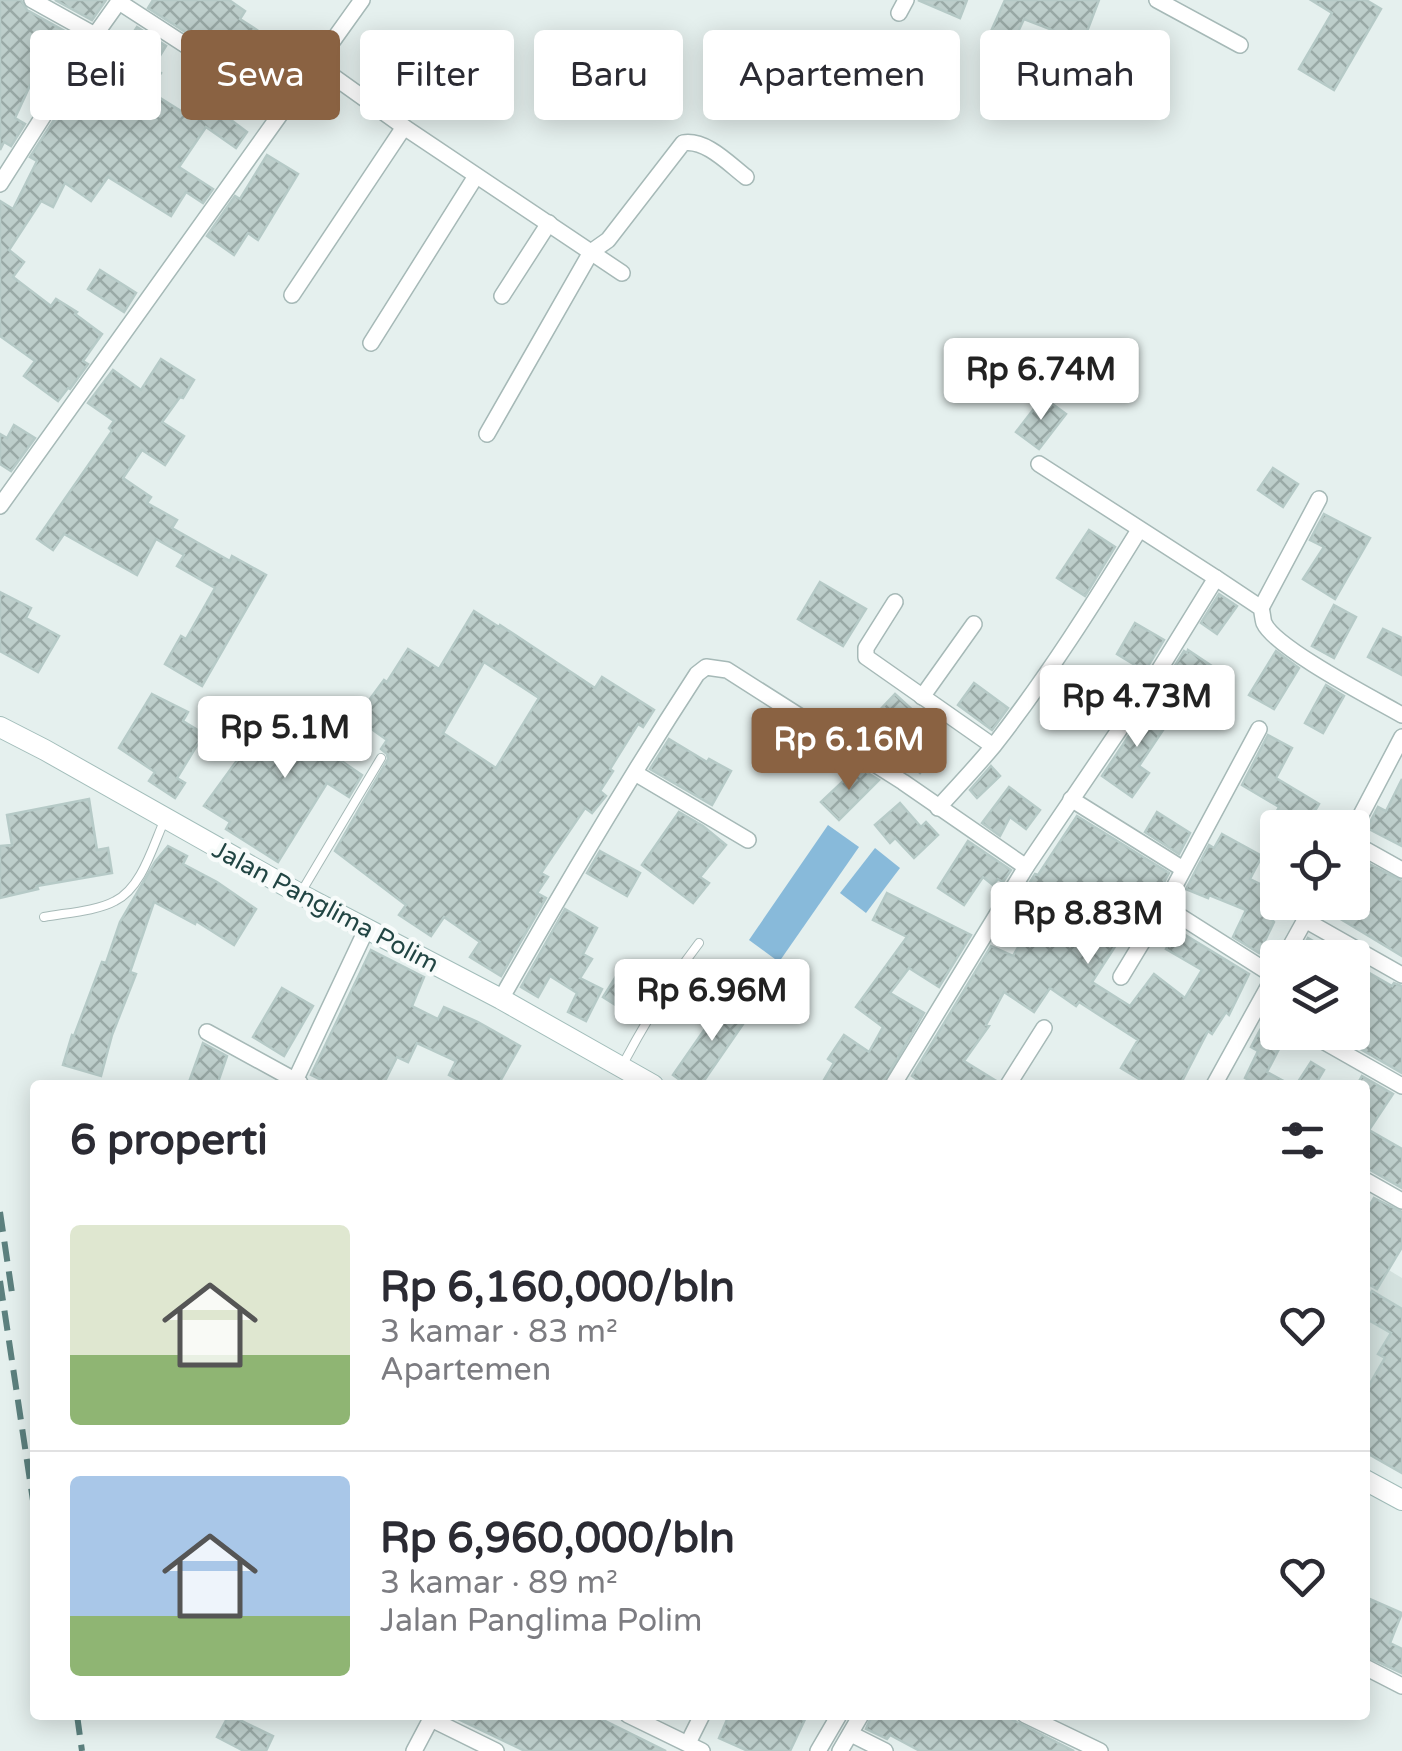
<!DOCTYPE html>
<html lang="id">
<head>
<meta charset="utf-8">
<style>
	:root { --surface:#fff; --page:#f7f7f7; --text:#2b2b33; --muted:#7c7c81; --line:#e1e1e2; --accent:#8a6242 }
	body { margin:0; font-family:"Varela Round",sans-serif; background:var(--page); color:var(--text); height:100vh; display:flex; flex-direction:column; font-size:38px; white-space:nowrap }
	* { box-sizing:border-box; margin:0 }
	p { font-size:32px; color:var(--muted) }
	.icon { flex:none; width:55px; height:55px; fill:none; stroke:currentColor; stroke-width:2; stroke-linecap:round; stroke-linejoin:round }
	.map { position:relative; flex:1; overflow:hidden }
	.sheet { position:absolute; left:30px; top:1080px; width:1340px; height:640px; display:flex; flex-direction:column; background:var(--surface); border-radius:10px; box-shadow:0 5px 25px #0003 }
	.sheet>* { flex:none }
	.top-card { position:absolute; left:30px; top:30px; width:1342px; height:90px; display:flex; gap:20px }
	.fabs { position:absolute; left:1260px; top:810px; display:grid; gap:20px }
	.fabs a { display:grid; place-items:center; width:110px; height:110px; border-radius:10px; background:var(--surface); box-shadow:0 5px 25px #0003; font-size:50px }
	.price { position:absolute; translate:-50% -85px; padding:0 22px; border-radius:10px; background:#fff; color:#222; font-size:32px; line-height:65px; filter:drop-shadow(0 2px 5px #0008) }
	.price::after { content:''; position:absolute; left:50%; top:60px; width:30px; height:22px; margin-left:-15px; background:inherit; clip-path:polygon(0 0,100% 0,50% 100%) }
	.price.current { background:var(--accent); color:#fff }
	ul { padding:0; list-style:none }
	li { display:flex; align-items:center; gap:30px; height:250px; padding:0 40px }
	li+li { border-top:2px solid var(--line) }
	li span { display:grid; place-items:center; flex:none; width:280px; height:200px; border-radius:10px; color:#555 }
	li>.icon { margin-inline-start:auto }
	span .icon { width:120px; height:120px; fill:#fffc; stroke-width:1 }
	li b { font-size:42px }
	h2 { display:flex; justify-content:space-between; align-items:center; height:120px; padding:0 40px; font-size:42px }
	.pill { padding:0 35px; border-radius:10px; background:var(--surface); box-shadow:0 5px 25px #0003; font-size:35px; line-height:90px }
	.pill.current { background:var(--accent); color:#fff }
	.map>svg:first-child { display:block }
	.built { fill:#d3e1de }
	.water { fill:#88bada }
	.building { fill:url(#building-cross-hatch); stroke:#b6cac7; stroke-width:2.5; fill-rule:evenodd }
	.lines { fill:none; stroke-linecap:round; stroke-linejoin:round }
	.service-casing { stroke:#a6b9b7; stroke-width:10 }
	.minor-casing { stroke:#a6b9b7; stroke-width:18 }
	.secondary-casing { stroke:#a2bdba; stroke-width:22 }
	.service { stroke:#fff; stroke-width:8 }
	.minor { stroke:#fff; stroke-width:15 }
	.secondary { stroke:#fff; stroke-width:20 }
	.rail { stroke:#5c807e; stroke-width:6; stroke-dasharray:20 10; stroke-linecap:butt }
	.labels { text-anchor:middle; stroke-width:9; stroke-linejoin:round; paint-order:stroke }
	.street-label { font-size:25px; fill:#214543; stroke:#f7fbfa }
</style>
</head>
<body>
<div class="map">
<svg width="1402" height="1751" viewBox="0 0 1402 1751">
	<defs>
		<pattern id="building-cross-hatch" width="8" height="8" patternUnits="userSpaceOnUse" patternTransform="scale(2.5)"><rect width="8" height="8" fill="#bdcecb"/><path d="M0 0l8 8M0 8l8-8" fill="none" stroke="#99a9a6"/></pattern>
	</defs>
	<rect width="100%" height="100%" fill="#e5f0ee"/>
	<polygon class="built" points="1365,1256 1402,1278 1402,1403 1366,1463"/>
	<g class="water">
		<polygon points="828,825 859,847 779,962 749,940"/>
		<polygon points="875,848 900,868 866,913 840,893"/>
	</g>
	<g class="building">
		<polygon points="0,0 21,0 27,10 79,39 65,61 46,51 15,118 25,124 11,146 4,142 0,150"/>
		<polygon points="55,0 106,0 92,20"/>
		<polygon points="153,0 229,0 245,11 240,19 257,30 253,36 294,63 276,90 148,8"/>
		<polygon points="918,0 967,0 960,18"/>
		<polygon points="1005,0 1099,0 1083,42 1024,19 1010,49 988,38"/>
		<polygon points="1311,0 1366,0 1381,9 1334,90 1299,69 1332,13"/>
		<polygon points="137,27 166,46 153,67 161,73 149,91 189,116 214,77 241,95 227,117 247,132 236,148 206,127 179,167 213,189 203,203 186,192 171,216 108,177 91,201 65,183 53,207 41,201 9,250 24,262 13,277 51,306 56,299 77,312 75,314 102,334 83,361 88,364 70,389 68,388 58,401 24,376 35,361 0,336 0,201 13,209 37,161 30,157 92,61 108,71"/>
		<polygon points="267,155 298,174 258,240 248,233 234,255 207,236 235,196 240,199"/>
		<polygon points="100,270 136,293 124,312 88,289"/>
		<polygon points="161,359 194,380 183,398 180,397 162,422 184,436 165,465 142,450 123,478 151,497 147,503 177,520 172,528 230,561 232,556 266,575 202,686 165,664 181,636 186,639 215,588 177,566 184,555 156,539 137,575 64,534 53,550 37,539 112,431 109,428 114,421 88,403 113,370 141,390"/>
		<polygon points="1043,397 1066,414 1039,449 1016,432"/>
		<polygon points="14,425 35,438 11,471 0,464 0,434 7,438"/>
		<polygon points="1273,468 1298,484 1283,507 1258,490"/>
		<polygon points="1324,514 1370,538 1335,599 1303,579 1324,547 1310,540"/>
		<polygon points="1089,530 1115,547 1085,596 1057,578"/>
		<polygon points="820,582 866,609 843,646 798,619"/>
		<polygon points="0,592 31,608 26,618 59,636 38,672 0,651"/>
		<polygon points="1219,594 1237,606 1217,634 1201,623"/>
		<polygon points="1334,605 1356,617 1334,658 1312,646"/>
		<path d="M474,611L499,627L500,625L595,688L602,677L654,710L643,727L638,724L610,769L613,771L600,791L606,796L592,813L585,808L541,873L548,877L537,893L546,898L501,976L470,957L480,942L444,917L431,936L399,915L406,905L335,851L388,759L387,754L381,749L387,740L356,718L384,680L387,682L408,649L439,669ZM484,662L539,698L496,768L443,733Z"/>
		<polygon points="1135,623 1164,640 1145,671 1117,654"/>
		<polygon points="1383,629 1402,638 1402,675 1368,657"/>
		<polygon points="1188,650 1212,666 1193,694 1168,677 1184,651 1187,653"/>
		<polygon points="1276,651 1299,668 1274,709 1249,695"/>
		<polygon points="974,683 1008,708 992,730 958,705"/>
		<polygon points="1326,685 1344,696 1323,733 1305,723"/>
		<polygon points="152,694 188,712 183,721 204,734 177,778 185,783 175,798 149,781 155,772 119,748"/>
		<polygon points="895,694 929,725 921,734 940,750 920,773 901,756 895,763 874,750 879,746 861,730"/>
		<polygon points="307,701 335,719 341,710 358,720 334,756 362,775 349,797 327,783 278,862 226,829 230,822 204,806 254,737 274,751"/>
		<polygon points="1152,701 1173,715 1139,766 1149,773 1132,797 1102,776"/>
		<polygon points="1268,735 1292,748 1276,778 1319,804 1305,828 1268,828 1279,807 1242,785"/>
		<polygon points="669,739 707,762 709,759 731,771 712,805 650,769"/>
		<polygon points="991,766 1000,776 977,798 970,790"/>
		<polygon points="858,767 879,780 839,820 821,802"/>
		<polygon points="1402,779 1402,846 1367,828 1378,807 1386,811"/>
		<polygon points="1009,787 1040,810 1026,829 1010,817 1000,836 982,823"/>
		<polygon points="89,799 97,850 108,848 112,873 37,886 38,889 0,898 0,846 12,845 7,815"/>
		<polygon points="900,803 921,827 926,822 938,835 914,858 895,838 890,843 875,825"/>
		<polygon points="679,812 703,826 726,845 700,877 709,883 693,903 642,865"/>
		<polygon points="1157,812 1190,833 1179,854 1145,832"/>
		<polygon points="1077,816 1169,873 1155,899 1133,930 1087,902 1078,917 1116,945 1092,982 1130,1006 1154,974 1185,998 1202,970 1166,949 1177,930 1249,974 1229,1015 1226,1012 1212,1034 1208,1031 1180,1085 1149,1085 1121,1068 1138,1040 1079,1002 1076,1006 1050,988 1034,1012 1004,992 986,1025 989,1026 964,1061 998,1082 997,1085 925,1085 912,1076 991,946 1013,956 1021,942 1005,931 1026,898 1022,895 1035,874 1038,875"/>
		<polygon points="1222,834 1262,856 1250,879 1278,893 1278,908 1272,920 1274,922 1259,953 1233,937 1246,910 1209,895 1208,898 1186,889 1209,845 1214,848"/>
		<polygon points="968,841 1011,870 1003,882 998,879 993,885 983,877 964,905 938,888"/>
		<polygon points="168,846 187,856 183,864 217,882 256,909 234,945 196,921 195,924 154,902 130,972 136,974 112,1035 101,1076 63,1065 72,1035 74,1036 102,962 106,963 120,922 155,862"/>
		<polygon points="600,851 640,873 627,896 587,873"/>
		<polygon points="1352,855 1402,881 1402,956 1324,909 1326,902 1352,902"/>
		<polygon points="887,893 971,935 939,987 909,968 890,993 924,1013 882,1085 821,1085 834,1063 828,1059 844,1035 869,1052 883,1027 856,1007 907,937 873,920"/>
		<polygon points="565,909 597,928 583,954 592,959 580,978 602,989 586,1021 568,1012 577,993 550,976 538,997 521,987"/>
		<polygon points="1308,938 1342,958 1297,958"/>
		<polygon points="371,950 424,977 412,1006 438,1019 444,1007 478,1022 520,1046 498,1085 467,1085 449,1075 456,1061 417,1043 408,1062 397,1057 383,1085 332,1085 311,1075"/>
		<polygon points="625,962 644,975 622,1009 603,997"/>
		<polygon points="1352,963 1392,986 1394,983 1402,986 1402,1073 1331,1032 1352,1032"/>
		<polygon points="282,988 313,1006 284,1056 253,1037"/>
		<polygon points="727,997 750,1014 701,1085 687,1085 673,1075"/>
		<polygon points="1260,1030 1280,1042 1278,1046 1280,1047 1267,1072 1291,1085 1258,1085 1245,1078 1258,1051 1251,1047"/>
		<polygon points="203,1043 227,1056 217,1085 188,1085"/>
		<polygon points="1311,1062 1324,1070 1315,1085 1296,1085"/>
		<polygon points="1362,1076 1393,1094 1369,1130 1402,1149 1402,1188 1365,1167 1365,1085 1357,1085"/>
		<polygon points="1374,1198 1402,1212 1402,1247 1377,1289 1365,1282 1365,1213"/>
		<polygon points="1372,1291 1402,1309 1402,1473 1365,1452 1365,1392 1385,1358 1378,1354 1391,1333 1365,1318 1365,1303"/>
		<polygon points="1365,1597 1402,1613 1390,1643 1402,1649 1402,1673 1365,1656"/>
		<polygon points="229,1715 273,1736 266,1751 244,1751 217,1737"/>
		<polygon points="450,1715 593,1715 666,1751 525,1751"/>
		<polygon points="729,1715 807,1715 790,1751 748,1751 719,1738"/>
		<polygon points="872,1715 1003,1715 1074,1751 920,1751 890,1735 887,1739 866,1729"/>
	</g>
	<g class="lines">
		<g class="service-casing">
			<g id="service">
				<polyline points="300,894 381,758"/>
				<path d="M44,917C65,913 97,911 115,901C142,888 153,845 165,819"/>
				<path d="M623,1064C646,1021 669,982 699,943"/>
			</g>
		</g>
		<g class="minor-casing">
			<g id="minor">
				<polyline points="32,0 95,35"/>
				<polyline points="1157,0 1240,45"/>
				<polyline points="119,2 284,109"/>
				<polyline points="899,13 906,0"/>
				<polyline points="316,64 404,127 622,273"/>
				<polyline points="0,184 95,35 120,0"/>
				<polyline points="292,295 404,127"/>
				<polyline points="502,296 549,223"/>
				<polyline points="371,343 476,176"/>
				<path d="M487,434L591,252L608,240L683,143C706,139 729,164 746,177"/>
				<polyline points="1039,464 1216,578"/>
				<polyline points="0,506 362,0"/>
				<polyline points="895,602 866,648 866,657 993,746"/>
				<polyline points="1261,608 1319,499"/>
				<polyline points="922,697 974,624"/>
				<polyline points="635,773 748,840"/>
				<polyline points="1071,799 1183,869"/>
				<path d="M938,808C957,787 977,766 995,744C1048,676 1094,603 1139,530"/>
				<polyline points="1352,832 1402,737"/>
				<polyline points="1352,842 1402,870"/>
				<polyline points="1164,906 1274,976"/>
				<polyline points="1305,920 1402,975"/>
				<polyline points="1284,958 1315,902"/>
				<polyline points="1121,977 1164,906 1259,729"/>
				<path d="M501,999C563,889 628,780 697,674L706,667L727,670L903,782L1026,867"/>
				<polyline points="1258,1006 1278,1016"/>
				<polyline points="207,1032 300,1083"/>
				<polyline points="1307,1032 1402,1086"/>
				<polyline points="293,1085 367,928"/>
				<path d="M893,1085L1026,867L1153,680L1216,578L1261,608C1262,610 1263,621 1264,623C1275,648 1374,699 1402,715"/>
				<polyline points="1008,1085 1044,1028"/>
				<polyline points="1214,1085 1278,969"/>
				<polyline points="1365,1180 1402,1201"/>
				<polyline points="1365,1667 1402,1686"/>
				<polyline points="628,1715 702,1751"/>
				<polyline points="1025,1715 1100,1751"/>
				<polyline points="431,1719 496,1751"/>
				<polyline points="851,1734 885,1751"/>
				<polyline points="688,1743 702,1715"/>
				<polyline points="414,1751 433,1715"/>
				<polyline points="818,1751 839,1715"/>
				<polyline points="840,1751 861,1715"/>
			</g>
		</g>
		<g class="secondary-casing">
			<g id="secondary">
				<polyline points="0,727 45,750 300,894 501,999 653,1085"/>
				<polyline points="1365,1480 1402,1500"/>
			</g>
		</g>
		<use href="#service" class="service"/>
		<use href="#minor" class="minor"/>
		<use href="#secondary" class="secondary"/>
		<g class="rail">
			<polyline points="0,1212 12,1293"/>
			<polyline points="0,1281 35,1514"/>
			<polyline points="77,1715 82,1751"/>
		</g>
	</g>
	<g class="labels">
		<g class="street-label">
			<text transform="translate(326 906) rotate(28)" y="9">Jalan Panglima Polim</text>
		</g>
	</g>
</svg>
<div class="fabs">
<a><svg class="icon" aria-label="locate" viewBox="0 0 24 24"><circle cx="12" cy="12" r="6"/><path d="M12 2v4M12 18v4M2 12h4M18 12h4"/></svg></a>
<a><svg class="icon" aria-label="layers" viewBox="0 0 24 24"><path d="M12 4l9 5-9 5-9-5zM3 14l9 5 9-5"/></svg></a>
</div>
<b class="price" style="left:1041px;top:423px">Rp 6.74M</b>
<b class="price" style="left:1137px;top:750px">Rp 4.73M</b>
<b class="price" style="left:285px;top:781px">Rp 5.1M</b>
<b class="price current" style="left:849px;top:793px">Rp 6.16M</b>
<b class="price" style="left:1088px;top:967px">Rp 8.83M</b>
<b class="price" style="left:712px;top:1044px">Rp 6.96M</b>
<div class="top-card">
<a class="pill">Beli</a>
<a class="pill current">Sewa</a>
<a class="pill">Filter</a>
<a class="pill">Baru</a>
<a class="pill">Apartemen</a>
<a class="pill">Rumah</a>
</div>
<section class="sheet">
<h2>6 properti<svg class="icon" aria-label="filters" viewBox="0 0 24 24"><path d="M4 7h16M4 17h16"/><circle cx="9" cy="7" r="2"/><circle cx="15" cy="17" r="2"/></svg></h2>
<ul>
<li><span style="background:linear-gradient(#dfe7d0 65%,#8fb573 0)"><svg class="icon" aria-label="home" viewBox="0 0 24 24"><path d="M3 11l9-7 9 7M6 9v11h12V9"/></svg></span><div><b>Rp 6,160,000/bln</b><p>3 kamar · 83 m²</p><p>Apartemen</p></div><svg class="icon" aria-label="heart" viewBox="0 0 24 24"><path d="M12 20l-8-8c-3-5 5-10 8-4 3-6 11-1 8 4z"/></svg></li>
<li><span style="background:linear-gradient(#a9c7e8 70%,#8fb573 0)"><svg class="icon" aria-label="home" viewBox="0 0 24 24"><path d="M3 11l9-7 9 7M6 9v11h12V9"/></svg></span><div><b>Rp 6,960,000/bln</b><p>3 kamar · 89 m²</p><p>Jalan Panglima Polim</p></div><svg class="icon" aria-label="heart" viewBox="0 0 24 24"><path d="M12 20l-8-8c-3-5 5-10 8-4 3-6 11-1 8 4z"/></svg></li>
</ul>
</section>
</div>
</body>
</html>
